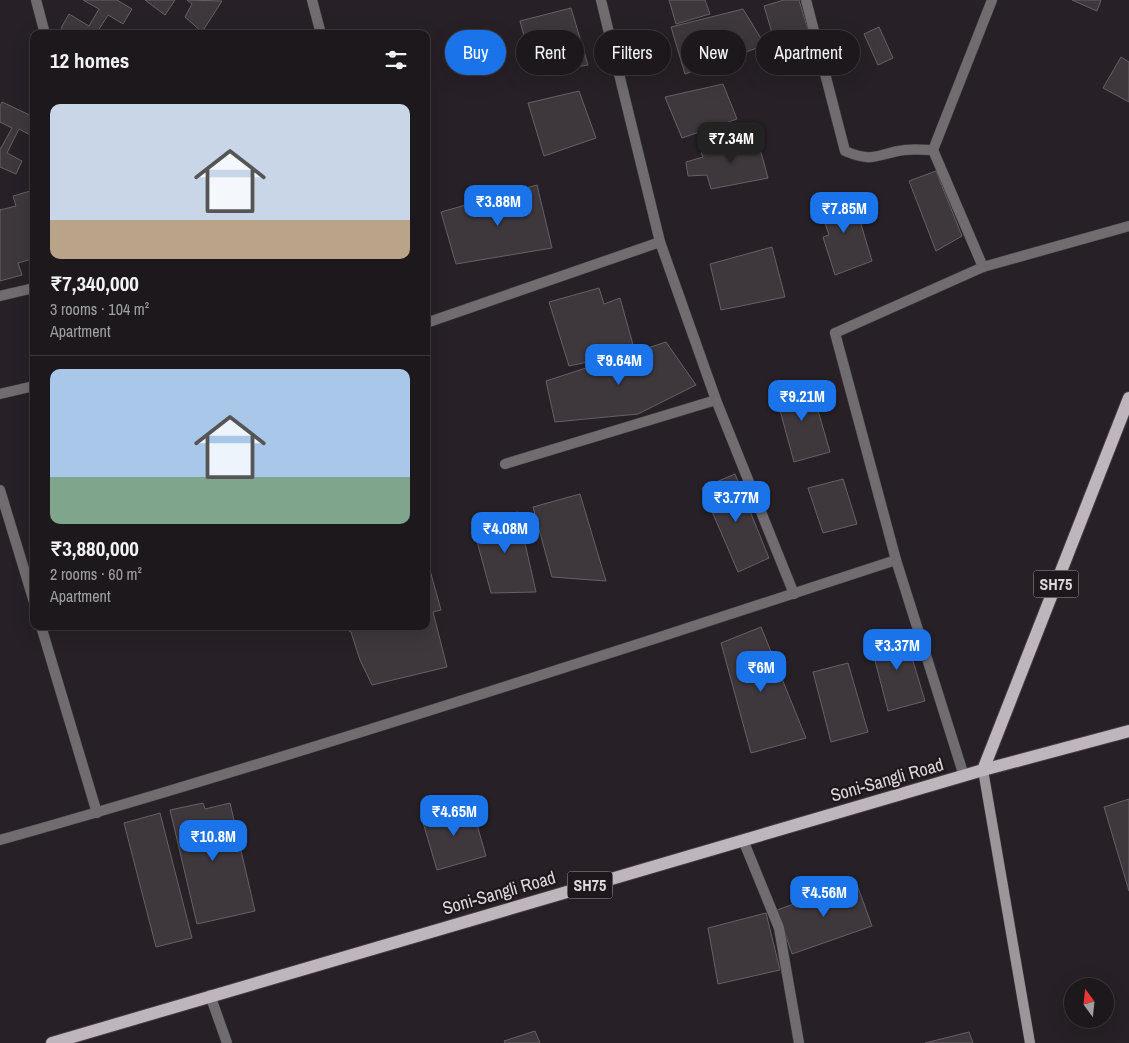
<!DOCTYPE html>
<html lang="en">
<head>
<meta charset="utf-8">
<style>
	:root { --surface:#1d181c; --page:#2a2529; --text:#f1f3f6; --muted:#a0a0a3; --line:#3b373b; --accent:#1a73e8 }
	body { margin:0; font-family:"Archivo Narrow",sans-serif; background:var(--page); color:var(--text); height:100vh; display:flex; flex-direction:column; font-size:19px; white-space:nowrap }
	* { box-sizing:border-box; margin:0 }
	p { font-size:16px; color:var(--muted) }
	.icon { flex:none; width:28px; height:28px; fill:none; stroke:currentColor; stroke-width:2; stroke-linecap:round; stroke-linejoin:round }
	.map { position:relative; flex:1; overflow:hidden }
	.panel { position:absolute; left:30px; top:30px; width:400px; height:600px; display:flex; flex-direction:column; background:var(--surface); border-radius:10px; box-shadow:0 5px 20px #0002,0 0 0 1px var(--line) }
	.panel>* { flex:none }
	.guide { position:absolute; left:445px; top:30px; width:475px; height:45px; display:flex; gap:10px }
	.needle { width:32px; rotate:345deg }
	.buttons { position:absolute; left:1064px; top:978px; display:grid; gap:10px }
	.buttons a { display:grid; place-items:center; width:50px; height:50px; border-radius:50%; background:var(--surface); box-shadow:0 5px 20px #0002,0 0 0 1px var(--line); font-size:25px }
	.price { position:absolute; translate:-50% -42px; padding:0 11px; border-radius:10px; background:var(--accent); color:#fff; font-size:16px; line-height:32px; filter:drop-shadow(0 1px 2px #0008) }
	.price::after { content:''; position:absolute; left:50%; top:30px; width:15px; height:11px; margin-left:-8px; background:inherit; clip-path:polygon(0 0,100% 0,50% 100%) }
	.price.active { background:#222; color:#fff }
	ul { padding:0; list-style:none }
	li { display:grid; align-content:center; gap:10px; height:265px; padding:0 20px }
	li+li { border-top:1px solid var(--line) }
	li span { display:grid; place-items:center; height:155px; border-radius:10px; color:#555 }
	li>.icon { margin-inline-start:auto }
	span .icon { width:90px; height:90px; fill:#fffc; stroke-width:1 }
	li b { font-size:21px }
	h2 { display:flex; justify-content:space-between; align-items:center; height:60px; padding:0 20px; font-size:21px }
	.chip { padding:0 18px; border-radius:22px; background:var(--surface); box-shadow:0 5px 20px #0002,0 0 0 1px var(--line); font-size:18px; line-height:45px }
	.chip.active { background:var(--accent); color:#fff }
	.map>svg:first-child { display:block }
	.building { fill:#3e373c; stroke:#686066 }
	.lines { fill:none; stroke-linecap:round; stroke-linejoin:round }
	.street-casing { stroke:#443d43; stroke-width:11 }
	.secondary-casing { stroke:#443d43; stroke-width:11 }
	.primary-casing { stroke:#443d43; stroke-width:14 }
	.street { stroke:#706c6f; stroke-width:10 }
	.secondary { stroke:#9c969a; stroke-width:10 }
	.primary { stroke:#beb6bc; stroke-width:12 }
	.labels { text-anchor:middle; stroke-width:4.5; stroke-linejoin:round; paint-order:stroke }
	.shield { fill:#1e171c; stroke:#a49ea2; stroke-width:1 }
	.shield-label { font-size:16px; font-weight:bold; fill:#ddd8dc }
	.street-label { font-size:18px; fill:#ddd8dc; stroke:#1e171c }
</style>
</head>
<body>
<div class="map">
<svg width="1129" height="1043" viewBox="0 0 1129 1043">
	<rect width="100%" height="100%" fill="#272026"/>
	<g class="building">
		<polygon points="83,0 117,0 132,9 123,24 108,15 98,31 103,34 70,34 61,28 69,14 89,26 99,9"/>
		<polygon points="145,0 175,0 165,15"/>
		<polygon points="187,0 222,1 202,32 185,17 192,4"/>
		<polygon points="669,0 705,0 710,14 676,24"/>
		<polygon points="784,0 799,0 812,43 778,53 764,6"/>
		<polygon points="1072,0 1101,0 1097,11"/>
		<polygon points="571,8 588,65 534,74 520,21"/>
		<polygon points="743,9 765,45 685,74 671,27"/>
		<polygon points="879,27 893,58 878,65 864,34"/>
		<polygon points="1121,57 1129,62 1129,102 1103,88"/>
		<polygon points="723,84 737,119 682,138 665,97"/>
		<polygon points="579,91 596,138 544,156 528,103"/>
		<polygon points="2,102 34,117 34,137 19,129 7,153 22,161 16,174 0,167 0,148 1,148 12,128 0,122 0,106"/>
		<polygon points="756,134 768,178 711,189 707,175 688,176 686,162 703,157 701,153"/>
		<polygon points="936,171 962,236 936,251 909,181"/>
		<polygon points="537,185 552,248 456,264 441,212"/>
		<polygon points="34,190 34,264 32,259 18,263 22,275 0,281 0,209 0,210 16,206 13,196"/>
		<polygon points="852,194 872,261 835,275 823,237 829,235 823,217 817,219 814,206"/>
		<polygon points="772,247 785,297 721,310 710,264"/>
		<polygon points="599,288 604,304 620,298 635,352 569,366 549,302"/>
		<polygon points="666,342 696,385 638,414 555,422 546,381"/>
		<polygon points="810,383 830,452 794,462 775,392"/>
		<polygon points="735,474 769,558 738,572 702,488"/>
		<polygon points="843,479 857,524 823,533 808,488"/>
		<polygon points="580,494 606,581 552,577 533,507"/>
		<polygon points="518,512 536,592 491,593 472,523"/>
		<polygon points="426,556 441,610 433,612 447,667 372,685 360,660 351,632 340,626 426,626"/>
		<polygon points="761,627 806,738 751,753 721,643"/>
		<polygon points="904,631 925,701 888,711 870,641"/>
		<polygon points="848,663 868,732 831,742 813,672"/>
		<polygon points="1129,799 1129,891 1104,807"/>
		<polygon points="203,803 205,809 230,803 255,911 197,924 170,810"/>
		<polygon points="471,804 486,856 437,870 422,819"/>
		<polygon points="160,813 192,938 156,947 124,823"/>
		<polygon points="856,882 872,926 792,954 777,910"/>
		<polygon points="766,913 780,970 718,984 708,928"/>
		<polygon points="535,1031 540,1043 505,1043 504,1041"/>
		<polygon points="969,1032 973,1043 925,1043"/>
	</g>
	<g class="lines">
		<g class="street-casing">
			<g id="street">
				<polyline points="36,0 45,34"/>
				<polyline points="312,0 321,34"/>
				<polyline points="601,0 660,242"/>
				<path d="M806,0L845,151C875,164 878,153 905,150C914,149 924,150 933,150"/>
				<polyline points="992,0 933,150 983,267 1129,226"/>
				<polyline points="0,296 34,288"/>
				<polyline points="426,323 660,242 716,400 505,464"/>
				<polyline points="0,394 34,386"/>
				<polyline points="716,400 794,594"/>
				<polyline points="0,490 34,602"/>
				<polyline points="896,560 964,776"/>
				<polyline points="41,626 97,813"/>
				<path d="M0,840C171,792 341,739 510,685C639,644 767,603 896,560L835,333L983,267"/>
				<polyline points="743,840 779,928 799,1043"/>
				<polyline points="210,995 227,1043"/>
			</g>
		</g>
		<g class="secondary-casing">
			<polyline id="secondary" points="983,770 1030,1043"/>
		</g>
		<g class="primary-casing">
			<g id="primary">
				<polyline points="983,770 1129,398"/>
				<polyline points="52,1043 983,770 1129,731"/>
			</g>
		</g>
		<use href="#street" class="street"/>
		<use href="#secondary" class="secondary"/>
		<use href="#primary" class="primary"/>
	</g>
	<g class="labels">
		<g class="shield">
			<rect x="1033.5" y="570.5" width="45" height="27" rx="4"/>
			<rect x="567.5" y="871.5" width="45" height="27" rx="4"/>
		</g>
		<g class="shield-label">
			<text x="1056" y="590">SH75</text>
			<text x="590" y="891">SH75</text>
		</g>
		<g class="street-label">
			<text transform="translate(887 780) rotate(-16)" y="6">Soni-Sangli Road</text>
			<text transform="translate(499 893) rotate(-16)" y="6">Soni-Sangli Road</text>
		</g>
	</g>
</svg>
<div class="buttons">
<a><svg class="needle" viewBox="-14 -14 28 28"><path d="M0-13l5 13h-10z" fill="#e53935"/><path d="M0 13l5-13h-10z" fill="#a0a0a3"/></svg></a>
</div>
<b class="price active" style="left:731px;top:164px">₹7.34M</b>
<b class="price" style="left:498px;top:227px">₹3.88M</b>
<b class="price" style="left:844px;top:234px">₹7.85M</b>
<b class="price" style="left:619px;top:386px">₹9.64M</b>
<b class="price" style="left:802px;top:422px">₹9.21M</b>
<b class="price" style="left:736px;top:523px">₹3.77M</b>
<b class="price" style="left:505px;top:554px">₹4.08M</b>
<b class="price" style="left:897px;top:671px">₹3.37M</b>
<b class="price" style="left:761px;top:693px">₹6M</b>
<b class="price" style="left:454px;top:837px">₹4.65M</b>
<b class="price" style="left:213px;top:862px">₹10.8M</b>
<b class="price" style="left:824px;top:918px">₹4.56M</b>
<div class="guide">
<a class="chip active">Buy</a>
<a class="chip">Rent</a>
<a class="chip">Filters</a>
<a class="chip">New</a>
<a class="chip">Apartment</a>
</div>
<section class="panel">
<h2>12 homes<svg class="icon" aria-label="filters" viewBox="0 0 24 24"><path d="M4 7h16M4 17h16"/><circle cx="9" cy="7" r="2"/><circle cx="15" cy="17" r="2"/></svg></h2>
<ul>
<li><span style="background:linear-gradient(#c9d6e8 75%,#b9a48a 0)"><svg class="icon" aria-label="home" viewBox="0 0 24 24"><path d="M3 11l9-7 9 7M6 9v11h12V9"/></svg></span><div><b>₹7,340,000</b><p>3 rooms · 104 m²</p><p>Apartment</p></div></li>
<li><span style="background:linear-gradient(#a9c7e8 70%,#7fa58c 0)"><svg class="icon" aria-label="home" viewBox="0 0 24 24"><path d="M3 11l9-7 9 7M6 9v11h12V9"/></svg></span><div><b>₹3,880,000</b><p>2 rooms · 60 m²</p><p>Apartment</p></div></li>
</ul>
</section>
</div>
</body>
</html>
